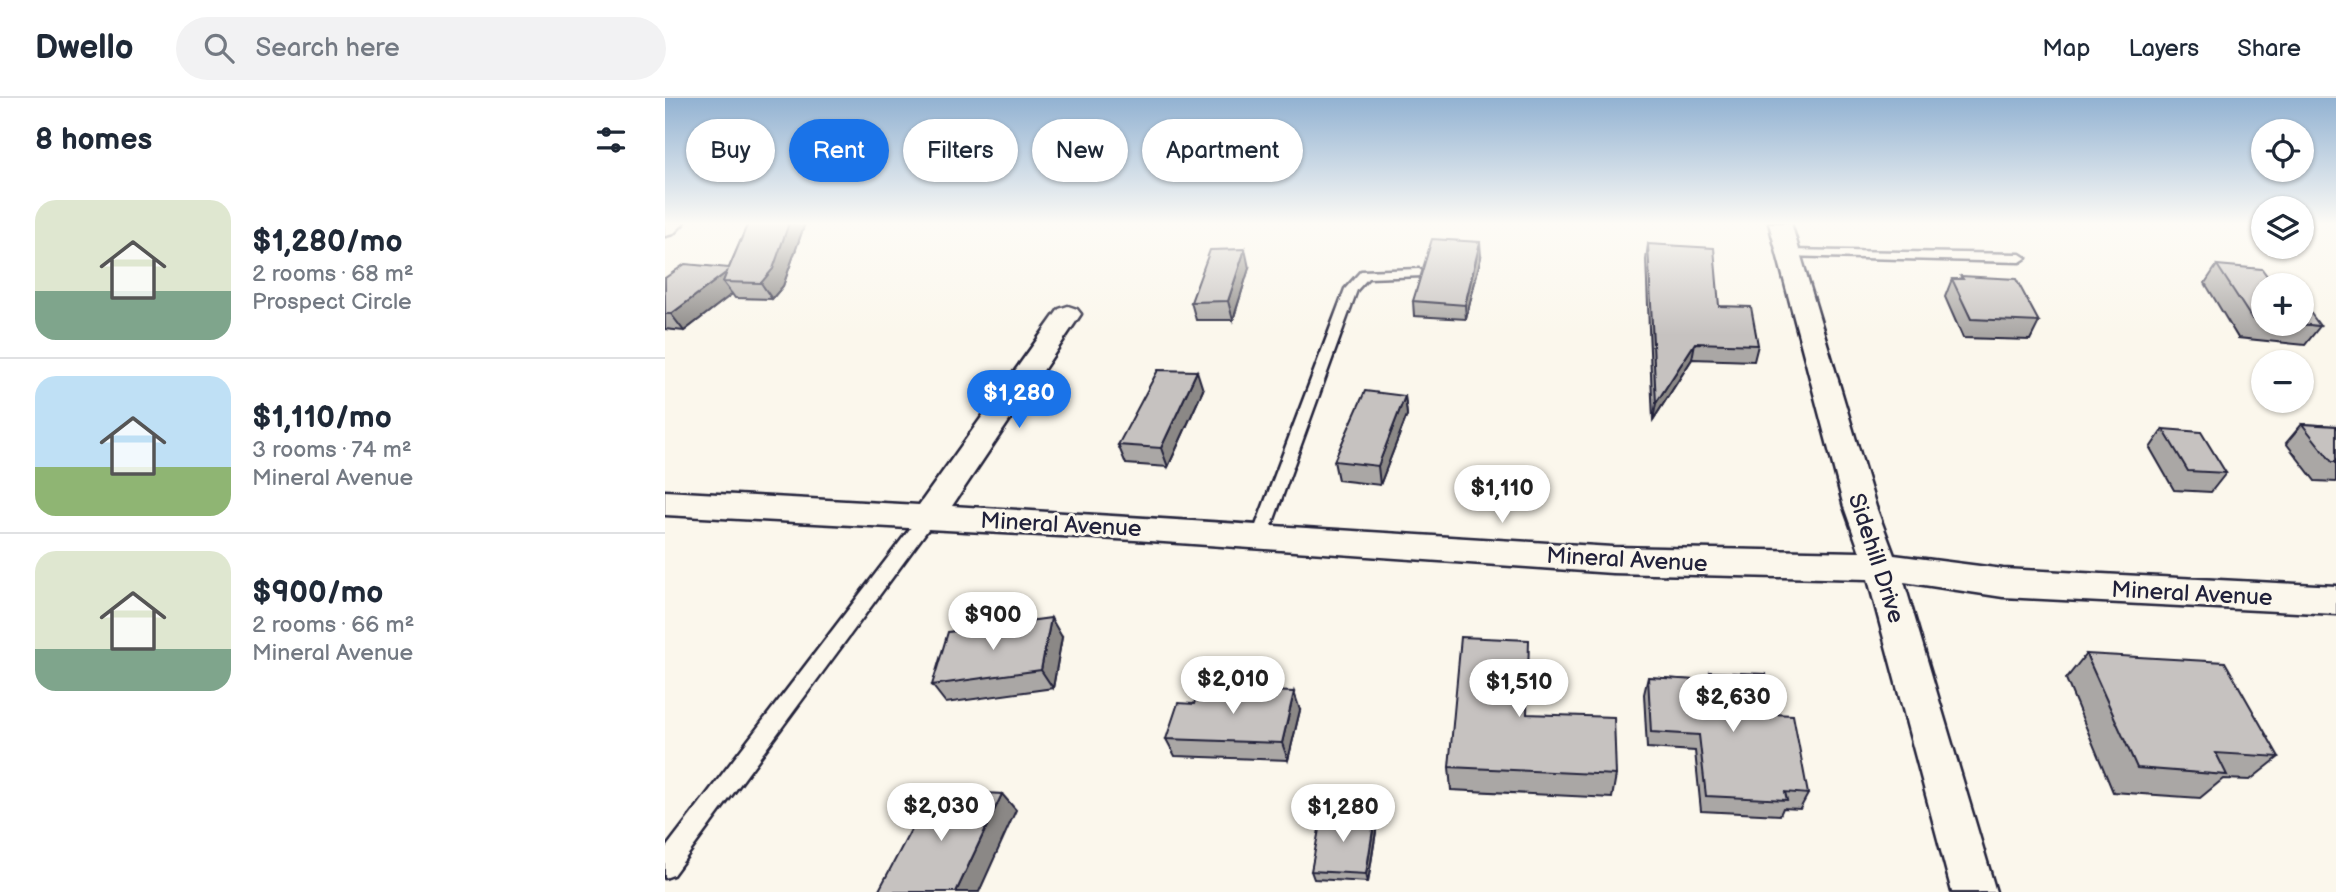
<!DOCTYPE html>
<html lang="en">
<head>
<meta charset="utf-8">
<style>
	:root { --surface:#fff; --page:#f2f2f3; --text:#1f2937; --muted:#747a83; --line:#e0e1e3; --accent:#1a73e8 }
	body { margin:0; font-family:"Balsamiq Sans",sans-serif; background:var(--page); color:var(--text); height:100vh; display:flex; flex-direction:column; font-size:26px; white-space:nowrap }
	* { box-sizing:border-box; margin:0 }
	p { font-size:23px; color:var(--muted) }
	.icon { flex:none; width:38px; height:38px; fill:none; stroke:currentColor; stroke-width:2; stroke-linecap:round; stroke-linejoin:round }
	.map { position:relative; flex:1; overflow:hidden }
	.details { display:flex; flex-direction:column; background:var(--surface); width:665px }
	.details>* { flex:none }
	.guide { position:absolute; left:21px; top:21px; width:665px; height:63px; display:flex; gap:14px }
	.controls { position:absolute; left:1586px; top:21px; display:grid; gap:14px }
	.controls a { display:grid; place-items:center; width:63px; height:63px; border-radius:50%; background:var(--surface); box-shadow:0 2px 5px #0004; font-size:35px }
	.price { position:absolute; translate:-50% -60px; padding:0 16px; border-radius:24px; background:#fff; color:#222; font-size:23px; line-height:46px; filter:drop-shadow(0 2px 4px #0008) }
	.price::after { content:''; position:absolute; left:50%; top:42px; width:21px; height:16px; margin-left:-10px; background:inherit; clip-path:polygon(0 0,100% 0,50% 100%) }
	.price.selected { background:var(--accent); color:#fff }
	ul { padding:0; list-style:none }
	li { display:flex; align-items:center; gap:21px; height:175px; padding:0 35px }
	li+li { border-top:2px solid var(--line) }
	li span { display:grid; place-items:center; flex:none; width:196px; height:140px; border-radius:21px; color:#555 }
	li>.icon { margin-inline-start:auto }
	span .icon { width:84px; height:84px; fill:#fffc; stroke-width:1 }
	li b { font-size:30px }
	h2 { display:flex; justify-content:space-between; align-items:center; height:84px; padding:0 35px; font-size:30px }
	.pill { padding:0 24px; border-radius:32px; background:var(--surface); box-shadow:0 2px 5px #0004; font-size:24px; line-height:63px }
	.pill.selected { background:var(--accent); color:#fff }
	header { display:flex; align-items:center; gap:42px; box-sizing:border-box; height:98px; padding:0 35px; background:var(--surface); border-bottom:2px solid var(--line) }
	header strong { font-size:33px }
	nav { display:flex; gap:38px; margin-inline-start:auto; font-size:24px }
	.search { width:490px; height:63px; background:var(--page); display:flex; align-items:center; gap:18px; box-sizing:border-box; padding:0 24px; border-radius:38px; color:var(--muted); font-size:26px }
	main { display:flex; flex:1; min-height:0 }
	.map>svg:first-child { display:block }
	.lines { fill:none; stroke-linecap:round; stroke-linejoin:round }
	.service-casing { stroke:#22223b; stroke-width:5 }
	.minor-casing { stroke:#22223b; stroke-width:5 }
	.service { fill:#fbf7ec; fill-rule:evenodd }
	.minor { fill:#fbf7ec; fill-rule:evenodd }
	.wall { fill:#aaa7a5; stroke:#22223b; stroke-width:2 }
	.shaded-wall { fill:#8b8886; stroke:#22223b; stroke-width:2 }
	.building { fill:#c6c2c0; stroke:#22223b; stroke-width:2 }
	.labels { text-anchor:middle; stroke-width:6; stroke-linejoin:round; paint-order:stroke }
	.street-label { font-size:23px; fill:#22223b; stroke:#fbf7ec }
</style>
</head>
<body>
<header>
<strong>Dwello</strong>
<div class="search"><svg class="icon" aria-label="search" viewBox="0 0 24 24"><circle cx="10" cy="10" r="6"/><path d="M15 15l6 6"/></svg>Search here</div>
<nav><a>Map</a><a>Layers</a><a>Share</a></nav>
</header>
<main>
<section class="details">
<h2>8 homes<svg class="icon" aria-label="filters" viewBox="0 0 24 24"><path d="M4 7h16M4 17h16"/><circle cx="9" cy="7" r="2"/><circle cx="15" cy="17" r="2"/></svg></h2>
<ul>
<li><span style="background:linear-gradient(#dfe7d0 65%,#7fa58c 0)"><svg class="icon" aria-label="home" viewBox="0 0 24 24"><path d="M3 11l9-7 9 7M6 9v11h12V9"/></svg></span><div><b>$1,280/mo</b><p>2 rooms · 68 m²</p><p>Prospect Circle</p></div></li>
<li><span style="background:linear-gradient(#bfe0f5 65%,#8fb573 0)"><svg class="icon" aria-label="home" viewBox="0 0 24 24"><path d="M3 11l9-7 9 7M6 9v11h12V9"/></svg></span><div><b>$1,110/mo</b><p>3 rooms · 74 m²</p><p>Mineral Avenue</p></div></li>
<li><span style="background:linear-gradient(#dfe7d0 70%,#7fa58c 0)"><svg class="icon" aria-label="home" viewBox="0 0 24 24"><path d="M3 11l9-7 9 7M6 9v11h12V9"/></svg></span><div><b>$900/mo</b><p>2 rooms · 66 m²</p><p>Mineral Avenue</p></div></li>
</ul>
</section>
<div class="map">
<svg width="1671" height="794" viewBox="0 0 1671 794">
	<rect width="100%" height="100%" fill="#fbf7ec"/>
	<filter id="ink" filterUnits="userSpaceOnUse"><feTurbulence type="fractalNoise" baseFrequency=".0143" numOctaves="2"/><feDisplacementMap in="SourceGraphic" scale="14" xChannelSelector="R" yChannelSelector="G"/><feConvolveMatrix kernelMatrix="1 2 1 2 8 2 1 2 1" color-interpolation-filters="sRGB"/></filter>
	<g filter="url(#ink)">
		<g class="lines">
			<g class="service-casing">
				<g id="service">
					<polygon points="1123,152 1355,156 1361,160 1355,164 1119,158 1117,156"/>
					<polygon points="754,171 760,175 758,178 703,180 692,192 603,438 601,442 589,442 587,438 680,191 696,173"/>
					<polygon points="263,413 269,415 271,419 269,423 8,777 0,780 0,751 257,415"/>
				</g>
			</g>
			<g class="minor-casing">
				<g id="minor">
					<polygon points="0,125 19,125 8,136 0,138"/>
					<polygon points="1104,125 1126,125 1211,409 1229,457 1338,471 1671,488 1671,516 1338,499 1239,484 1331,794 1287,794 1203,481 947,475 470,442 0,417 0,393 254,407 394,211 403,208 412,211 416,216 287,408 947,449 1195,454 1179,409"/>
				</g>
			</g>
			<use href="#service" class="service"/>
			<use href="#minor" class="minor"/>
		</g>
		<g class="wall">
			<polygon points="83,125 140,125 118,188 107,201 70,200 67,196 19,233 0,231 0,180 64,170"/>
			<polygon points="983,146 1054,208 1093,247 1089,263 1027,261 988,322 981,162"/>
			<polygon points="816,159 801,221 749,218 748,203"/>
			<polygon points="1552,167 1598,187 1598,226 1636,226 1655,228 1640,247 1573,240 1540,185"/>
			<polygon points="584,170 568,222 531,222 526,204"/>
			<polygon points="1296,178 1374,224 1365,242 1298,240 1280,199 1287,181 1295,181"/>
			<polygon points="538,292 503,369 461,366 453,347"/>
			<polygon points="740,298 742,317 715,387 673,382 669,363"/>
			<polygon points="1637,326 1671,328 1671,384 1650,383 1621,345"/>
			<polygon points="1498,331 1561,375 1546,394 1509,392 1485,350"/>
			<polygon points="397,539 388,590 281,605 267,587"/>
			<polygon points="1421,556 1614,659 1585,682 1558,681 1535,700 1448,694 1401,581"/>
			<polygon points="1045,574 1108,616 1143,696 1135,711 1118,710 1115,717 1036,713 1030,653 982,650 979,596 983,579 1042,583"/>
			<polygon points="635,612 623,662 510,658 501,641"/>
			<polygon points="862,616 951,677 947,700 786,692 784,669"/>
			<polygon points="712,727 703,784 649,781 646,773"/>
		</g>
		<g class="shaded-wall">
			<polygon points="124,125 140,125 118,188 107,201 96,185"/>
			<polygon points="815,144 816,159 801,221 800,207"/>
			<polygon points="580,151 584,170 568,222 563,203"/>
			<polygon points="62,174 58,184 67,196 19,233 6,216"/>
			<polygon points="1030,245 1027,261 988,322 991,305"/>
			<polygon points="532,273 538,292 503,369 496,350"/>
			<polygon points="740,298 742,317 715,387 713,368"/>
			<polygon points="386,520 397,539 388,590 376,572"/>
			<polygon points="629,594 635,612 623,662 617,645"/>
			<polygon points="337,696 351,712 314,794 291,794"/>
			<polygon points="710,719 712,727 703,784 701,776"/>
		</g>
		<g class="building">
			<polygon points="83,125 124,125 108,171 96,185 58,184 62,174 6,216 0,216 0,180 20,166 64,170"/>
			<polygon points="767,141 815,144 800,207 748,203"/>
			<polygon points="983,146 1049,150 1054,208 1086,209 1093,247 1030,245 991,305"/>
			<polygon points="580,151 563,203 526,204 545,152"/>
			<polygon points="1552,167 1597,171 1608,186 1616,187 1598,187 1598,222 1587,221"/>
			<polygon points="1296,178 1351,181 1374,224 1306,221 1287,181 1298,181"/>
			<polygon points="1636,202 1655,228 1635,226 1636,226"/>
			<polygon points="493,272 532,273 496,350 453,347"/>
			<polygon points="700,293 740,298 713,368 669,363"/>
			<polygon points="1637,326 1671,328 1671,364 1667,364"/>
			<polygon points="1498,331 1536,334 1561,375 1523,373"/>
			<polygon points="386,520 376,572 267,587 283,534"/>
			<polygon points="796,539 864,542 862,616 949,619 951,677 784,669"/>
			<polygon points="1421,556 1560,564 1614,659 1551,655 1562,677 1472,670"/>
			<polygon points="1045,574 1101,576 1108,616 1128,617 1143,696 1120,694 1122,702 1041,698 1034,637 986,634 983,579 1046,583"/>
			<polygon points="534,590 629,594 617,645 501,641 513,605 529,606"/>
			<polygon points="267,692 337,696 291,794 213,794"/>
			<polygon points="657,716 710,719 701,776 646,773"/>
		</g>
	</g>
	<linearGradient id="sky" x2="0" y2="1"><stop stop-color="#92b2d2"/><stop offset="0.53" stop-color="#fdfbf6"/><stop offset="1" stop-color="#fdfbf6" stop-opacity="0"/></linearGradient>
	<rect width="1671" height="237" fill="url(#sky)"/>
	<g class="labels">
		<g class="street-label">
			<text transform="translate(396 426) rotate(3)" y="8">Mineral Avenue</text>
			<text transform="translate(1212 460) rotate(72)" y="8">Sidehill Drive</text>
			<text transform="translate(962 461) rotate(3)" y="8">Mineral Avenue</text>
			<text transform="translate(1527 495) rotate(3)" y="8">Mineral Avenue</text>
		</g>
	</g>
</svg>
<div class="controls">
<a><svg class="icon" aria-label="locate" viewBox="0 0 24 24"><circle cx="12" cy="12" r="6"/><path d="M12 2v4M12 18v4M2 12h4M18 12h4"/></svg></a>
<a><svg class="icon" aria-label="layers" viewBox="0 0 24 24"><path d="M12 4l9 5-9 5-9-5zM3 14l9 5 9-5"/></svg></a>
<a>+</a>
<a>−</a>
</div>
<b class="price selected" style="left:354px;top:332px">$1,280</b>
<b class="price" style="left:837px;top:427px">$1,110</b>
<b class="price" style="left:328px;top:554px">$900</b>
<b class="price" style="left:568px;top:618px">$2,010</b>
<b class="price" style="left:854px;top:621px">$1,510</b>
<b class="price" style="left:1068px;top:636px">$2,630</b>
<b class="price" style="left:276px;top:745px">$2,030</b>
<b class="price" style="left:678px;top:746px">$1,280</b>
<div class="guide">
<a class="pill">Buy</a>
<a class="pill selected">Rent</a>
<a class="pill">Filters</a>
<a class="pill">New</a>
<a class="pill">Apartment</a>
</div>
</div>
</main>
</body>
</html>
